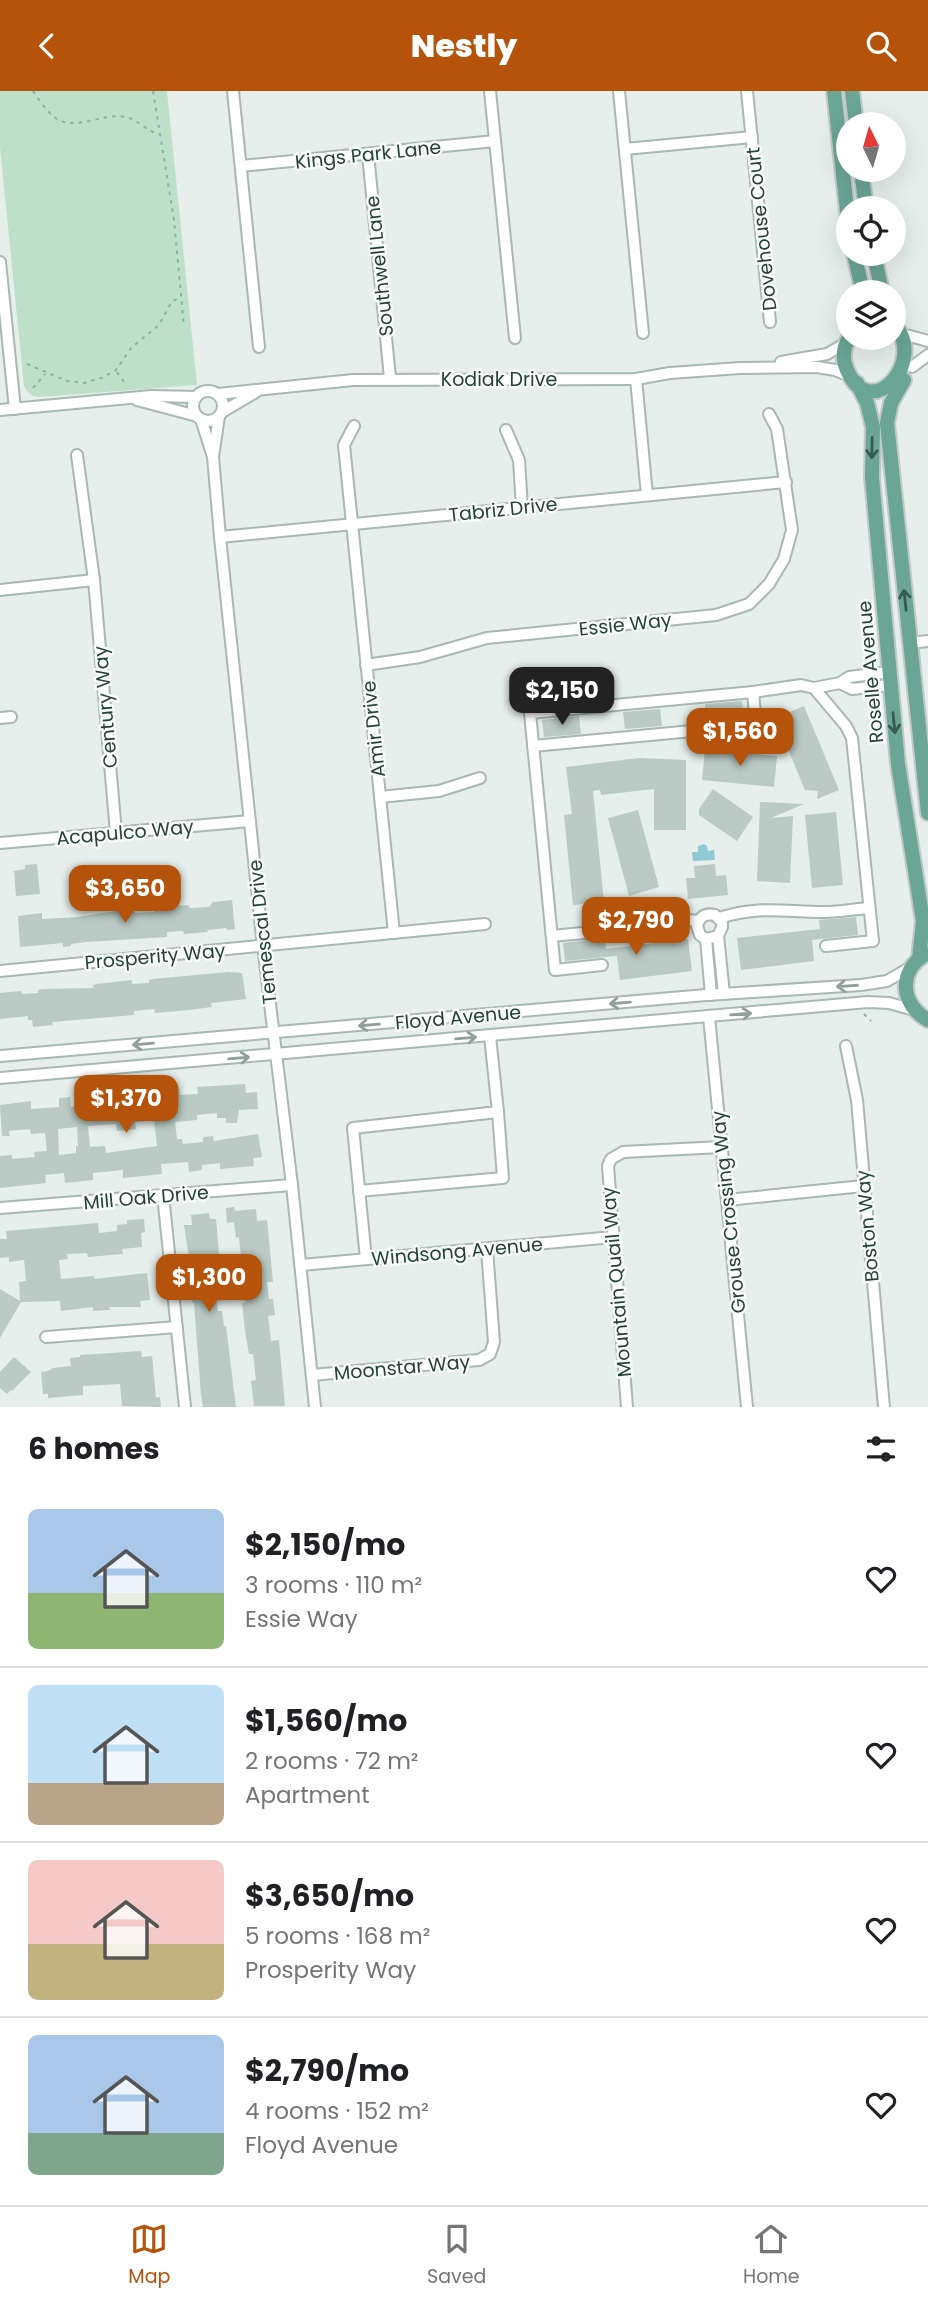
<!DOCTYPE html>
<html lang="en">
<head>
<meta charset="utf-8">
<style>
	:root { --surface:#fff; --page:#f2f2f2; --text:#202124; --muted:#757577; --line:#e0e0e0; --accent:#b45309 }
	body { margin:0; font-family:Poppins,sans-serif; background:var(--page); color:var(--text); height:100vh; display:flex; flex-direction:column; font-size:26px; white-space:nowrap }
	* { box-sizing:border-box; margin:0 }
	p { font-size:23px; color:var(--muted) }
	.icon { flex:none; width:38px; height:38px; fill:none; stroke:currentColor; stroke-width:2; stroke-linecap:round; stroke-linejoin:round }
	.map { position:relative; height:1316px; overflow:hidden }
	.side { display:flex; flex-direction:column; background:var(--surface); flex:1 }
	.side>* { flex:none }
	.needle { width:46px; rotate:355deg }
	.tools { position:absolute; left:836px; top:21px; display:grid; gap:14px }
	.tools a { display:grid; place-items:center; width:70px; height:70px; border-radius:50%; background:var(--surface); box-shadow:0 7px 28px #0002; font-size:35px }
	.price { position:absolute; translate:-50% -60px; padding:0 16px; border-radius:14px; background:var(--accent); color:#fff; font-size:23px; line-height:46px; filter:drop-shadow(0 2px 4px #0008) }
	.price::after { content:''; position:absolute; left:50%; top:42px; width:21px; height:16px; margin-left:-10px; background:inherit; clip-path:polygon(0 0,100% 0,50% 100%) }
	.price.on { background:#222; color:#fff }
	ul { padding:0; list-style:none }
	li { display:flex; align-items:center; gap:21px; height:175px; padding:0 28px }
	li+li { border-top:2px solid var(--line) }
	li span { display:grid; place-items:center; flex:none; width:196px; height:140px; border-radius:10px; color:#555 }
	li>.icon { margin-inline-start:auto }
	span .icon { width:84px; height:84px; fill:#fffc; stroke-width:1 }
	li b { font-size:30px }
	h2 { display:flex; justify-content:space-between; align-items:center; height:84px; padding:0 28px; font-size:30px }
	header { display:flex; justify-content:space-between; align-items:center; height:91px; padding:0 28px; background:var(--accent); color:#fff; font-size:32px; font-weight:800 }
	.tab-bar { display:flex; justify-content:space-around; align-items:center; height:98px; border-top:2px solid var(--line); background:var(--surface); font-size:19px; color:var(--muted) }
	.tab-bar a { display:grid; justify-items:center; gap:4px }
	.tab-bar .on { color:var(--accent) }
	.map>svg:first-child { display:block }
	.green { fill:#bfe0c8 }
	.water { fill:#8ec9d4 }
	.building { fill:#bbcac4; fill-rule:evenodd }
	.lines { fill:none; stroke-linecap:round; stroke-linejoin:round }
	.minor-casing { stroke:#a8b8b2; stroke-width:14 }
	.major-casing { stroke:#c2cac8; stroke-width:18 }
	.path { stroke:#86b3a5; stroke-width:2; stroke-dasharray:3.5 5; stroke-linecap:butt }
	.minor { stroke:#fff; stroke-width:10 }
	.major { stroke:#6aa596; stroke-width:14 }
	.oneway { stroke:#365b51 }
	.oneway2 { stroke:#92a09c }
	.labels { text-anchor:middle; stroke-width:5; stroke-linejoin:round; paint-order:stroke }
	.street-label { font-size:19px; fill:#24423a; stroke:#f7fbf9 }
</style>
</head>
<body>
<header><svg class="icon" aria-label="back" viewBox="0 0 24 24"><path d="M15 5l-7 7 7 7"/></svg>Nestly<svg class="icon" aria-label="search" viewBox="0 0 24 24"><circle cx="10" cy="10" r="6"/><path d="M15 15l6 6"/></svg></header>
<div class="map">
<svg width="928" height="1316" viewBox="0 0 928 1316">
	<rect width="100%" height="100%" fill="#e6efeb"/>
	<path class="green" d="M0,0H167L197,294L40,306C32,306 27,302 24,295L0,56Z"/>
	<polygon class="water" points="704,753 707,755 708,760 714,759 715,769 693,770 692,761 698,761 698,755"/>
	<g class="building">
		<polygon points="742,610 744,627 707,631 705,613"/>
		<polygon points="804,615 839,699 817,708 818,700 805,699 775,627"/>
		<polygon points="660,618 662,635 625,638 623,621"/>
		<polygon points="579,625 581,643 544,646 542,629"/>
		<polygon points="705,658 777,665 774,696 702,689"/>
		<polygon points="639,667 686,669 686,739 654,739 654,698 601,704 600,699 593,700 604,811 573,814 564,724 572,723 566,676"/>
		<polygon points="713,698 753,726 737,750 699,724 699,718"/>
		<polygon points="760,711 804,713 771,727 793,725 790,792 757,790"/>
		<polygon points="638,719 659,796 629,805 608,727"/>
		<polygon points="836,721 843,794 812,797 805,724"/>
		<polygon points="37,773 40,803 16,805 14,780 25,778 25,774"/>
		<polygon points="715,773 716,785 726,784 728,804 688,808 686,787 695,787 694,775"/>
		<polygon points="232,809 235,838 227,839 226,837 207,839 208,841 184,843 183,840 167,841 167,846 86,851 71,853 71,855 63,856 63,852 20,856 18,825 42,822 42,828 77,826 122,819 122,822 134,820 135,822 154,821 153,817 188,814 190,817 209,816 213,811"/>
		<polygon points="856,826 858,844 812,849 814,870 741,879 737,847 820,838 819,829"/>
		<polygon points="605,847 606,858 688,848 692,880 620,889 617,865 565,870 563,852"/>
		<polygon points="228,881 242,882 246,908 211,912 212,916 189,919 155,922 154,918 134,920 134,924 52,931 53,934 33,936 32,929 28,929 28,925 0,928 0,902 21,900 22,903 38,902 38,899 42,898 94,897 93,894 97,893 132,889 132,893 149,892 149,889 153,888"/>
		<path d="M245,993L246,1002L257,1001L258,1018L239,1019L237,1032H226V1027H217V1022L197,1024V1029L175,1031L177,1048H182L183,1053L203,1051V1046L213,1045L214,1050L258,1043L262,1066L253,1067L254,1075L220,1078V1072L202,1074V1079L189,1081L188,1071L161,1073L162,1083L123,1087V1079L93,1082V1089L65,1092L64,1082L45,1084L46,1092L0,1097V1065L12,1064V1068L35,1066L34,1061L47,1060L45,1042L31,1043L30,1038L9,1040L10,1045H2L0,1014L31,1010V1018L59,1016V1007L70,1006L71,1016L90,1015L89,1005L94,1004L117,1002L118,1012L136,1010L135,1001L148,999L149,1006L167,1005L166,997L179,996L180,1004L198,1003L197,996ZM154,1029L157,1055L106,1062L105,1055L90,1056L88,1035L116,1033L117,1040L136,1038L135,1031ZM77,1036L78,1055H76V1062L59,1064L58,1038Z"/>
		<polygon points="234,1116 235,1120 256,1118 257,1130 267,1129 273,1191 267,1191 269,1208 273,1208 275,1224 268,1225 271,1250 279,1249 285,1315 254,1315 251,1290 256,1289 253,1263 249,1263 245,1240 242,1212 245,1212 243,1189 238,1190 237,1180 236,1167 241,1166 239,1146 236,1147 234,1131 227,1132 226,1117"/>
		<polygon points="209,1122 210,1128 216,1128 221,1185 219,1185 220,1195 215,1196 217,1216 218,1220 222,1220 224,1235 226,1235 236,1316 203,1316 201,1303 194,1212 192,1212 191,1200 194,1199 184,1134 192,1134 191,1124"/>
		<polygon points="144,1128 145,1141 141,1142 142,1156 122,1158 123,1163 88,1166 87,1162 67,1163 68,1168 59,1169 61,1188 94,1185 94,1188 147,1182 150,1209 140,1210 141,1216 109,1216 110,1219 93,1220 93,1216 61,1220 60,1210 21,1211 0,1247 0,1198 20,1210 19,1191 26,1190 24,1169 9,1171 9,1166 0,1167 0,1148 7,1148 6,1140 98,1132 99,1142 117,1140 117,1134 127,1133 127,1129"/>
		<polygon points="141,1260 142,1266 152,1265 156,1307 160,1306 161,1316 122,1315 120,1293 83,1295 83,1304 48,1307 48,1303 43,1303 41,1281 48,1280 53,1277 71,1275 70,1267 80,1266 80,1264"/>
		<polygon points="14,1266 31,1281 12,1300 11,1299 7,1303 0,1297 0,1281"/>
	</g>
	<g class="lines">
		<g class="minor-casing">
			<g id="minor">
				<polyline points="233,0 259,256"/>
				<polyline points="490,0 515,247"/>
				<polyline points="619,0 643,242"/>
				<polyline points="747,0 770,231"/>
				<polyline points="625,58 752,46"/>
				<polyline points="368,63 390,287"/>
				<polyline points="241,75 495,50"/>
				<polyline points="0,171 15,318"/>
				<polyline points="906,244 928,250"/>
				<polyline points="781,271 827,263 846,252"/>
				<polyline points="912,276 928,264"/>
				<polyline points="636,288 647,404"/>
				<circle cx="208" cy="315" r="15"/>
				<polyline points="218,303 353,289 636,288 670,282 740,277 817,276 835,279 850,285"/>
				<polyline points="137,309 197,325"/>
				<polyline points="0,319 151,305 196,306"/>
				<polyline points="222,321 256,301"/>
				<polyline points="219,325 213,366 220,446 263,855 292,1094 315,1316"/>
				<polyline points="201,328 213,366"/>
				<polyline points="354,335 344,354 394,842"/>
				<polyline points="506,339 519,369 522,417"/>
				<polyline points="77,364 94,489 116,742"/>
				<polyline points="220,446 786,391"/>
				<polyline points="0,499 94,489"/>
				<polyline points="909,552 928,550"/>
				<polyline points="366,574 420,566 487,547 716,524 749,513 769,493 784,468 792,439 777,338 769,323"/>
				<polyline points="840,592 852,598 891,594"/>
				<polyline points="814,597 846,635 852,647 873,850 826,855"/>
				<polyline points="0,627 11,626"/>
				<polyline points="533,655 756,634 753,601"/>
				<polyline points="380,706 439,700 480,687"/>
				<polyline points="0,752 250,730"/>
				<path d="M719,827C759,814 785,821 825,821C839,821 854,818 869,817"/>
				<path d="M552,845C570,843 589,842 606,839C638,832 666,826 698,830"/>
				<polyline points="718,845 724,903"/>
				<path d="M706,848L718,845L722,836V831L715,824C706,822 700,825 697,835L700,844L706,848L711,904"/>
				<polyline points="602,874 555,879 530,622 753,601 801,594 814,597 840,592 849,586 889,581"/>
				<polyline points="0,880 485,833"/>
				<polyline points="709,926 747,1316"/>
				<polyline points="846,955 857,1009 884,1316"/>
				<polyline points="0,965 706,904 861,894 887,890 911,876"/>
				<polyline points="0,987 868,911 889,912 914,919"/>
				<polyline points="359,1100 503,1087 498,1021"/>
				<polyline points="163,1104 185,1316"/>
				<polyline points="727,1109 863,1095"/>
				<polyline points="0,1117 292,1094"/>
				<polyline points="366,1168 353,1037 498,1021 490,945"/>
				<polyline points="301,1174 613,1146"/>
				<polyline points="46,1246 177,1236"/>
				<polyline points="312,1284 479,1269 490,1263 494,1251 487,1158"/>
				<polyline points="627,1316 608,1075 611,1068 623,1061 721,1056"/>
			</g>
		</g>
		<g class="major-casing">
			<g id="major">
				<polyline points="834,0 849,138"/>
				<polyline points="852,0 856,33"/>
				<polyline points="861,79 866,117"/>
				<polyline points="854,163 863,201"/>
				<polyline points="874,163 882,201"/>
				<path d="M849,247C843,257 842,268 847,279C871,335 928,268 894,234"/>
				<polyline points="904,289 891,312 887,332 928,722"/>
				<polyline points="857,292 867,312 873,336 872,387 898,673 923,830 919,868"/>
				<path d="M926,863C898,879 900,914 928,929"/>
			</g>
		</g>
		<g class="path">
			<path d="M33,0C39,9 46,19 54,26C74,42 103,21 125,26C138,28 147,41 159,43"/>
			<polyline points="153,0 174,129 184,236"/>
			<polyline points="27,273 67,290 84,292 104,286 116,279 131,257 159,234 172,210 181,207"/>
			<polyline points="117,281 126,294"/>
			<polyline points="33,297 45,283"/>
			<polyline points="864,923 871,930"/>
		</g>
		<use href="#minor" class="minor"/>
		<use href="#major" class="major"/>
	</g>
	<defs><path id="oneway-shaft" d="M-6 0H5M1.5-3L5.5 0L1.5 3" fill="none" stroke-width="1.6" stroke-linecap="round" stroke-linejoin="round" transform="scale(1.75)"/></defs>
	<g class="oneway">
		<use href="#oneway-shaft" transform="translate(872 357) rotate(91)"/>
		<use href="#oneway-shaft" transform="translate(905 509) rotate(-96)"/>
		<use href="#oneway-shaft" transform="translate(894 632) rotate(84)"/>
	</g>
	<g class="oneway2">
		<use href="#oneway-shaft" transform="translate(847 895) rotate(176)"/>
		<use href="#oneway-shaft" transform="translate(620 912) rotate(175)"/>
		<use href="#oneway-shaft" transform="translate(741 923) rotate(-5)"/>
		<use href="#oneway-shaft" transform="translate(369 934) rotate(175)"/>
		<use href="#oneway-shaft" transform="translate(466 947) rotate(-5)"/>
		<use href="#oneway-shaft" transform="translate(143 953) rotate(175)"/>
		<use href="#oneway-shaft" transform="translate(239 967) rotate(-5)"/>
	</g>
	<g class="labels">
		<g class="street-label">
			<text transform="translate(368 63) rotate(-6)" y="7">Kings Park Lane</text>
			<text transform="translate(761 138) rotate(-96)" y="7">Dovehouse Court</text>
			<text transform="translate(379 175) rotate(-96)" y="7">Southwell Lane</text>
			<text x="499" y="295">Kodiak Drive</text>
			<text transform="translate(503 418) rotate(-6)" y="7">Tabriz Drive</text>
			<text transform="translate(625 533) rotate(-6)" y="7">Essie Way</text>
			<text transform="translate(870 581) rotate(-95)" y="7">Roselle Avenue</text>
			<text transform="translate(105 616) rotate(-95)" y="7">Century Way</text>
			<text transform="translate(373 638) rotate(-96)" y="7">Amir Drive</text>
			<text transform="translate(125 741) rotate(-5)" y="7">Acapulco Way</text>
			<text transform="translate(262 841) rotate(-96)" y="7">Temescal Drive</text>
			<text transform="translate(155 865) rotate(-5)" y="7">Prosperity Way</text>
			<text transform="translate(458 926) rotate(-5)" y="7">Floyd Avenue</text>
			<text transform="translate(146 1106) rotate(-5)" y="7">Mill Oak Drive</text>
			<text transform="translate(728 1121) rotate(-96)" y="7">Grouse Crossing Way</text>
			<text transform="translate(867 1135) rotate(-95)" y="7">Boston Way</text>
			<text transform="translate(457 1160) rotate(-5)" y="7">Windsong Avenue</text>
			<text transform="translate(616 1191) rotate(-95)" y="7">Mountain Quail Way</text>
			<text transform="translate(402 1276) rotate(-5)" y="7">Moonstar Way</text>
		</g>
	</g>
</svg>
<div class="tools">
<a><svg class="needle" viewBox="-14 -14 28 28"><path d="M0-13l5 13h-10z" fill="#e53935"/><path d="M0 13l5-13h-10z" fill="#757577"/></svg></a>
<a><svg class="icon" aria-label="locate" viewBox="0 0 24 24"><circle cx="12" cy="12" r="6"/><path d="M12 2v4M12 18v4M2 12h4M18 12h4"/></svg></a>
<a><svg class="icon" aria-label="layers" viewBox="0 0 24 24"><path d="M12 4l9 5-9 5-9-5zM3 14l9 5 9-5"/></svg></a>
</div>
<b class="price on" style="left:562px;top:636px">$2,150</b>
<b class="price" style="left:740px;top:677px">$1,560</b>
<b class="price" style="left:125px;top:834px">$3,650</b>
<b class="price" style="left:636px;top:866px">$2,790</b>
<b class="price" style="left:126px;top:1044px">$1,370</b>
<b class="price" style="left:209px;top:1223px">$1,300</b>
</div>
<section class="side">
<h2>6 homes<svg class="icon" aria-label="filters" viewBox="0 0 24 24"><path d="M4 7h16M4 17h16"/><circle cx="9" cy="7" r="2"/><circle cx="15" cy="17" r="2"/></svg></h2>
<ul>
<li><span style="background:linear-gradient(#a9c7e8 60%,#8fb573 0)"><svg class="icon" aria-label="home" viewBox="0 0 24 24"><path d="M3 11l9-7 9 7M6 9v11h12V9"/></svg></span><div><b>$2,150/mo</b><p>3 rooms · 110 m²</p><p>Essie Way</p></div><svg class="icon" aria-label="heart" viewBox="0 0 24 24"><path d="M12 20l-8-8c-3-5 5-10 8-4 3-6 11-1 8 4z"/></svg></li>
<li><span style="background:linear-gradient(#bfe0f5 70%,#b9a48a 0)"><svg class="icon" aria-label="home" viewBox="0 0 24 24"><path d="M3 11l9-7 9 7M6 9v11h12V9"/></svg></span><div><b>$1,560/mo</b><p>2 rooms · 72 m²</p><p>Apartment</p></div><svg class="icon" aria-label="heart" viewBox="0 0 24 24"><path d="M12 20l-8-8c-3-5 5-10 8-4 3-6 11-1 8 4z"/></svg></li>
<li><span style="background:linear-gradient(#f6c9c9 60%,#c2b280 0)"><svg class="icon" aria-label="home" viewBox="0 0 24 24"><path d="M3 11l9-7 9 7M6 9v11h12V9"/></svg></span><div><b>$3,650/mo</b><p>5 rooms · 168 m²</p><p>Prosperity Way</p></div><svg class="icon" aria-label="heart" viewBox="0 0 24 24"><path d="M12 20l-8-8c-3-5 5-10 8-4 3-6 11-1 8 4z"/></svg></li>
<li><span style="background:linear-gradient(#a9c7e8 70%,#7fa58c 0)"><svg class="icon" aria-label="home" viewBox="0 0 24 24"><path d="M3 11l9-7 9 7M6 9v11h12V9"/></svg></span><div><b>$2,790/mo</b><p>4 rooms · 152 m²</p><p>Floyd Avenue</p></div><svg class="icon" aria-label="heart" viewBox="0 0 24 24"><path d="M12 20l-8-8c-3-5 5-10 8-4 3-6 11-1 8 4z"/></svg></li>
</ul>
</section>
<nav class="tab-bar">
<a class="on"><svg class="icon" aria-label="map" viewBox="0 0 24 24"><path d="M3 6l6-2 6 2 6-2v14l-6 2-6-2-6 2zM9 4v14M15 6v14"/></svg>Map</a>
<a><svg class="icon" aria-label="saved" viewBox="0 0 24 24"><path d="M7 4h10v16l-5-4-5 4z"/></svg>Saved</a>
<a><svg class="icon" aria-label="home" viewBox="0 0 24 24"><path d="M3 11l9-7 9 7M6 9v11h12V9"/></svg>Home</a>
</nav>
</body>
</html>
